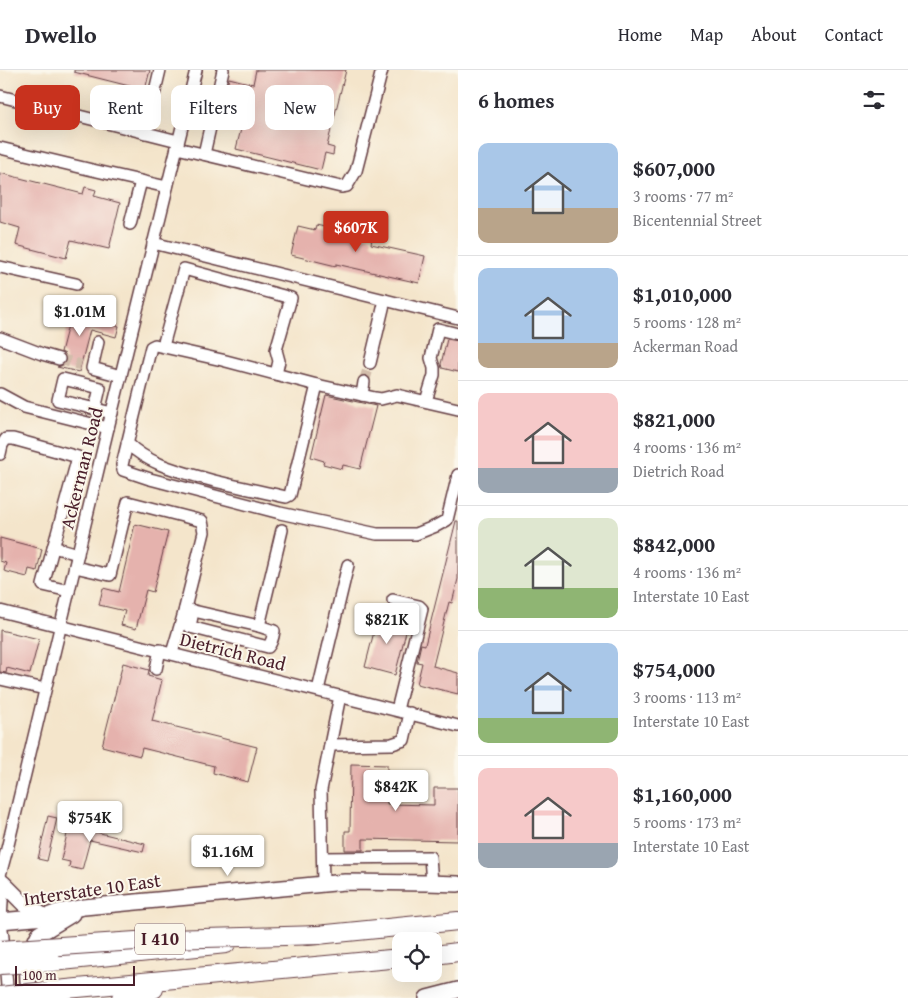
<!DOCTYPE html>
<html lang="en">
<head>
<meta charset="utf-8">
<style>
	:root { --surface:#fff; --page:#f7f7f7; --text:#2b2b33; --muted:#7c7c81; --line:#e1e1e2; --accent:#c8321e }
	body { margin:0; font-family:"Gentium Book Plus",serif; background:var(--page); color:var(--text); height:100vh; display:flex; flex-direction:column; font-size:19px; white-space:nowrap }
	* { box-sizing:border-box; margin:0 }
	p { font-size:16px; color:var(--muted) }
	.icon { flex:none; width:28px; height:28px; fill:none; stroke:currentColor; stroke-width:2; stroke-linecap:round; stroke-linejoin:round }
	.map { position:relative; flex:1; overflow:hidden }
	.drawer { display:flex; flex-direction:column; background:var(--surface); width:450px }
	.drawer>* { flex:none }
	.hud { position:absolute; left:15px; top:15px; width:368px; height:45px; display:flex; gap:10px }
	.tools { position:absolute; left:392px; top:862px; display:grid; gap:10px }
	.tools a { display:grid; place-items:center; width:50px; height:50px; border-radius:10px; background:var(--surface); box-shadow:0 5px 20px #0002; font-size:25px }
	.scale { position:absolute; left:15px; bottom:12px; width:120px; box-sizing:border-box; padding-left:5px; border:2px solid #4a1f2b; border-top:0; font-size:14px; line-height:18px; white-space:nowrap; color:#4a1f2b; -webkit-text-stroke:4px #fbf7ec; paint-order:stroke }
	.price { position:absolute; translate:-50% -42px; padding:0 11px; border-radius:5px; background:#fff; color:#222; font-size:16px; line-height:32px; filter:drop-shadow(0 1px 2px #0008) }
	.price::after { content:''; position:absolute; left:50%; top:30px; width:15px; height:11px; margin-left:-8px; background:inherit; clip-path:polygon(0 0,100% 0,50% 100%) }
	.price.on { background:var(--accent); color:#fff }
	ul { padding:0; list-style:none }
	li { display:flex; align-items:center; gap:15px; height:125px; padding:0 20px }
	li+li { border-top:1px solid var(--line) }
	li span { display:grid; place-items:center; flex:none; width:140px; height:100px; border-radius:10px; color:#555 }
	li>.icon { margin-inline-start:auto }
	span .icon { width:60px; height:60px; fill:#fffc; stroke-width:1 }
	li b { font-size:21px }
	h2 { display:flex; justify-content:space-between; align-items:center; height:60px; padding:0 20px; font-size:21px }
	.pill { padding:0 18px; border-radius:10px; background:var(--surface); box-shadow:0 5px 20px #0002; font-size:18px; line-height:45px }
	.pill.on { background:var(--accent); color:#fff }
	header { display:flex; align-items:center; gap:30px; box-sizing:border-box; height:70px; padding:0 25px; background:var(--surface); border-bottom:1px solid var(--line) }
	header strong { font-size:24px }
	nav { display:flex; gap:28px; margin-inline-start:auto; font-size:18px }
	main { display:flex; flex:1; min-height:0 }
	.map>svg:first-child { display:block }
	.building { fill:#e5b2ad }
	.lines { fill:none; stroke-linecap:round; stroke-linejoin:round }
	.minor-tunnel { stroke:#d2bdab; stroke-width:11; stroke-dasharray:11 5.5; stroke-linecap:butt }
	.minor-casing { stroke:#643d43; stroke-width:14 }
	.major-casing { stroke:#643d43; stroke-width:18 }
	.highway-casing { stroke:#643d43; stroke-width:20 }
	.minor { stroke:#fff; stroke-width:11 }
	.major { stroke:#fff; stroke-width:15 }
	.highway { stroke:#fff; stroke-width:18 }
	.highway-bridge-casing { stroke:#643d43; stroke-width:20; stroke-linecap:butt }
	.highway-bridge { stroke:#fff; stroke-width:18 }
	.labels { text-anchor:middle; stroke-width:4; stroke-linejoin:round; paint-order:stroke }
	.shield { fill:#fbf7ec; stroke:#7f6065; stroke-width:1 }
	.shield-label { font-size:18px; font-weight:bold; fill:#4a1f2b }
	.street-label { font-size:19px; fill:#4a1f2b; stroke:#fbf7ec }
</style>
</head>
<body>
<header>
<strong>Dwello</strong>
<nav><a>Home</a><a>Map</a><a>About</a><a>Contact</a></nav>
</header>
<main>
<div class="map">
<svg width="458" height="928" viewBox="0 0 458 928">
	<rect width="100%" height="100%" fill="#fbf7ec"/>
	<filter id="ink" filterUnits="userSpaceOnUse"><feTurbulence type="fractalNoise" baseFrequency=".02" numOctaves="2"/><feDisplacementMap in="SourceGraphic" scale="10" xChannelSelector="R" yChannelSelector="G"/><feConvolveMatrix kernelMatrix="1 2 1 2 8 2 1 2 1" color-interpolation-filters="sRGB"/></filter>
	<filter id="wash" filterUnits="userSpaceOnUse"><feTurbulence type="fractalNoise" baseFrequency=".0096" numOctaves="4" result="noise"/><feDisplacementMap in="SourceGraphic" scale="20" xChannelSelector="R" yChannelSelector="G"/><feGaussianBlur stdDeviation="1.12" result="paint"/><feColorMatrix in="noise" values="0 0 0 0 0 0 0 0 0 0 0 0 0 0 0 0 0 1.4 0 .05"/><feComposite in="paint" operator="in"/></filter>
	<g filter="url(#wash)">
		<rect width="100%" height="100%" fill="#f4e5cb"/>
		<g id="blocks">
			<g class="building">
				<polygon points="74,0 150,0 145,20 74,2"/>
				<polygon points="256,0 346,0 327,76 334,78 333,85 325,83 321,100 236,79 244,47 221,41 229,8 253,14"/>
				<polygon points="0,103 83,124 85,117 96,120 94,126 120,133 109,179 71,170 66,188 16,175 20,158 0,152"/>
				<polygon points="316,155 372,168 371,174 425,186 419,213 336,194 336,196 291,185 298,156 315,160"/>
				<polygon points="60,241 119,256 116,267 90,260 79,302 57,297 64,295 66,291 65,284 61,282 68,255 57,252"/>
				<polygon points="447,269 458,271 458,302 442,298 441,294"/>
				<polygon points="326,325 376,336 360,399 343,395 342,399 323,394 324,391 311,387"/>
				<polygon points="456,451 458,451 458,509 452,533 449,532 433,596 458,603 458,624 417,614 422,593 417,592 421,574 425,575"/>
				<polygon points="135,454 168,462 153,522 146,520 136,559 121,555 125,541 99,535 103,518 119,522"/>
				<polygon points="0,468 42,479 37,501 29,499 27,507 4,501 6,493 0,491"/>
				<polygon points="378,546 408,554 395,605 365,597"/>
				<polygon points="0,560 39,569 30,604 7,598 6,603 0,602"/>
				<polygon points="123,593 149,600 148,606 162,610 152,651 257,677 248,712 213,703 214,696 142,678 140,686 102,676"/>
				<polygon points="351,694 387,695 387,734 434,735 434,718 458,718 458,771 363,769 363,780 345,780 345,761 350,761"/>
				<polygon points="48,746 57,748 47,791 38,789"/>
				<polygon points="70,751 84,754 85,751 94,753 92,761 145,774 143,782 90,770 82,800 69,797 70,792 61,790"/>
			</g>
		</g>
	</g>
	<g filter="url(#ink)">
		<use href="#blocks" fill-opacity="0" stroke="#643d43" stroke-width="1"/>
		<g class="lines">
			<g class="minor-tunnel">
				<polyline points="59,289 81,295"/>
				<polyline points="364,312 370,293"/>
			</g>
			<g class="minor-casing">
				<g id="minor">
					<polyline points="0,26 178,71"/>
					<polyline points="145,63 160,0"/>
					<polyline points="0,78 88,99 167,117"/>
					<polyline points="177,78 341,117 347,116 356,101 382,0"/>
					<polyline points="204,84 223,0"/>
					<polyline points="130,154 141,111"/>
					<polyline points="153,173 458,248"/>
					<polyline points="0,197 76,214"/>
					<polyline points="0,268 42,284 59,289"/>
					<polyline points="98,272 92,298 121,306"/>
					<polyline points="163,276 184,199 291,228 276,280 279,291 276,304"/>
					<polyline points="370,293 385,230"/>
					<polyline points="317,315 375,328 381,329 397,325 458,339"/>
					<polyline points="0,324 24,337 108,358"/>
					<polyline points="362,325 364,312"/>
					<polyline points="426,331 434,305 434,298 431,288 438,259 458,264"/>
					<polyline points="95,339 100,318 63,309 58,330 112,343"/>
					<path d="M127,373C150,395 178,401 207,409C233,416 260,421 286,427L290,425L317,315L222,290L155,275L151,277L147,293L122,395L123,400L150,409L280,443L377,464H416L436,456L447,450L458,405"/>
					<polyline points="0,384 2,375 6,369 13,369 78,387 43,515 69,521"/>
					<polyline points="53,477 78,484"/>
					<polyline points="75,497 110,505 128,432 202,451 204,462 183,546 172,583"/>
					<polyline points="393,530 419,536 422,539 397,640"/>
					<polyline points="185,539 259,556 282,460"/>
					<polyline points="0,541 458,656"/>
					<path d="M193,541L190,557L268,577C272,573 273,567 274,561L259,556"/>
					<polyline points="156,599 160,580"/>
					<polyline points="0,609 45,619"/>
					<polyline points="318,620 348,495"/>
					<polyline points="340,626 330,675 392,674 404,670 410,643"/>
					<polyline points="323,788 430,787 432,813"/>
					<polyline points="0,805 7,779 108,358 196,0"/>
					<polyline points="1,808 3,813 1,851 3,868 8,928"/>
					<polyline points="323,814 321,720 330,675"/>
				</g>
			</g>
			<g class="major-casing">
				<g id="major">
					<polyline points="3,813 24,834 45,847"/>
					<polyline points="0,851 45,847 58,842 84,837 345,812 427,813 458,814"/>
					<polyline points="33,928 28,911 27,889 39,864 72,844"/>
					<polyline points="427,928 458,920"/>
				</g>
			</g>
			<g class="highway-casing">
				<g id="highway">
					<polyline points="307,866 458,851"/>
					<polyline points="434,885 458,882"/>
					<polyline points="52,892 226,874"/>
					<polyline points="56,920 401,888"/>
					<polyline points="121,928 154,919"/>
				</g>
			</g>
			<use href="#minor" class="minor"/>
			<use href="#major" class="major"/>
			<use href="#highway" class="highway"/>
			<g class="highway-bridge-casing">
				<g id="highway-bridge">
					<polyline points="0,880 166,869 321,865"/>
					<polyline points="0,895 52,892"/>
					<polyline points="0,926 56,920"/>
				</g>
			</g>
			<use href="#highway-bridge" class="highway-bridge"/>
		</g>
	</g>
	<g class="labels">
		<rect class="shield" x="135" y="853.5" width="50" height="31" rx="4"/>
		<g class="shield-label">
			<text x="160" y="875">I 410</text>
		</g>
		<g class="street-label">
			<text transform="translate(81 398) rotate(-76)" y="7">Ackerman Road</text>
			<text transform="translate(233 581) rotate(14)" y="7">Dietrich Road</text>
			<text transform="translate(92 819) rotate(-8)" y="7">Interstate 10 East</text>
		</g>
	</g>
</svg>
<div class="tools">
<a><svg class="icon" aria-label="locate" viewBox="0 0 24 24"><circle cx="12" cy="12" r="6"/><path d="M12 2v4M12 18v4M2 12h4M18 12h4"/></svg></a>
</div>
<div class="scale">100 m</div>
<b class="price on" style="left:356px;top:183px">$607K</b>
<b class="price" style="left:80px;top:267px">$1.01M</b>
<b class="price" style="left:387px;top:575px">$821K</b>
<b class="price" style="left:396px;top:742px">$842K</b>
<b class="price" style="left:90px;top:773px">$754K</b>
<b class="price" style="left:228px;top:807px">$1.16M</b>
<div class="hud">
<a class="pill on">Buy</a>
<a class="pill">Rent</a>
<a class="pill">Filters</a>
<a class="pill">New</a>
</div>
</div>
<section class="drawer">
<h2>6 homes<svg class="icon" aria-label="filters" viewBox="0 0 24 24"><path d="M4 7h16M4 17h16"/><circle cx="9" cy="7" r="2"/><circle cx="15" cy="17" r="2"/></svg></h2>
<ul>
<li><span style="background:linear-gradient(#a9c7e8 65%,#b9a48a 0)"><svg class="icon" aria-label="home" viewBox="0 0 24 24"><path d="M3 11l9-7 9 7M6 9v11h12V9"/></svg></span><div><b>$607,000</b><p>3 rooms · 77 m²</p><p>Bicentennial Street</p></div></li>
<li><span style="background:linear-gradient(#a9c7e8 75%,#b9a48a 0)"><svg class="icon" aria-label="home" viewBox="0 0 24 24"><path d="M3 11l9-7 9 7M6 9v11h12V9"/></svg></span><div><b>$1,010,000</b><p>5 rooms · 128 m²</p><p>Ackerman Road</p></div></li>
<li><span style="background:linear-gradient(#f6c9c9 75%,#9aa5b1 0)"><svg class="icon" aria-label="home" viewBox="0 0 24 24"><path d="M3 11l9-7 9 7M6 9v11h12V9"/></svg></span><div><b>$821,000</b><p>4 rooms · 136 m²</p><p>Dietrich Road</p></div></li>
<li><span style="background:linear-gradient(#dfe7d0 70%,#8fb573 0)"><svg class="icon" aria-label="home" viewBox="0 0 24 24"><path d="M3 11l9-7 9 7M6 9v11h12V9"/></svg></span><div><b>$842,000</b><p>4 rooms · 136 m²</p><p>Interstate 10 East</p></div></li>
<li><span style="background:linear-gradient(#a9c7e8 75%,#8fb573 0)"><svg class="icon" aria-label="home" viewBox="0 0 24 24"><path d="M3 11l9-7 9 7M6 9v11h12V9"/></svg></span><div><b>$754,000</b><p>3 rooms · 113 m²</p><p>Interstate 10 East</p></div></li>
<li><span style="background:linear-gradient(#f6c9c9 75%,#9aa5b1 0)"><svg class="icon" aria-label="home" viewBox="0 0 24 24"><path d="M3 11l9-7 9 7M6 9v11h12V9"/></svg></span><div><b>$1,160,000</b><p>5 rooms · 173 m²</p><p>Interstate 10 East</p></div></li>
</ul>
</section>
</main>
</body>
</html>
